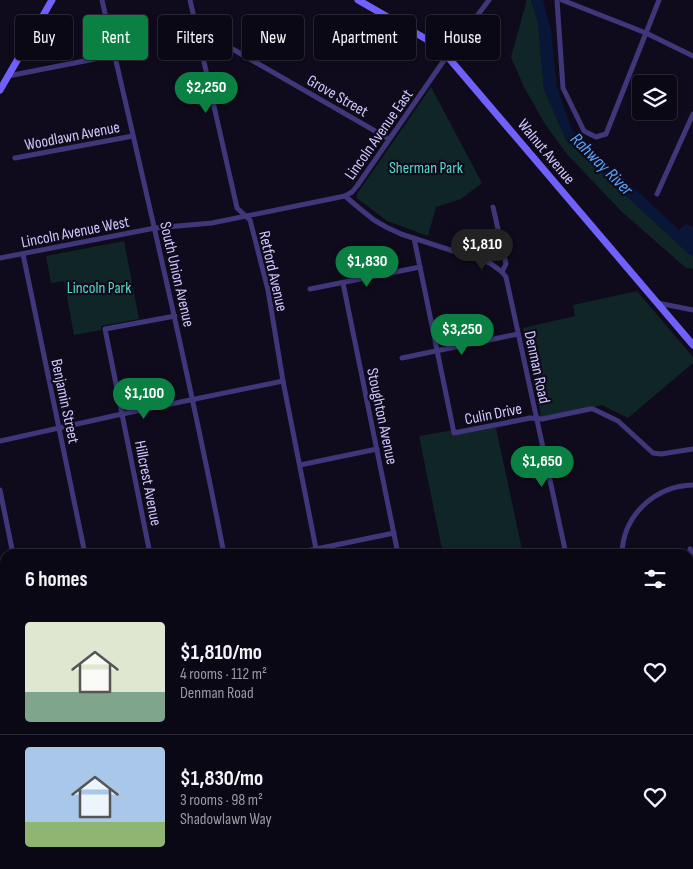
<!DOCTYPE html>
<html lang="en">
<head>
<meta charset="utf-8">
<style>
	:root { --surface:#0b0815; --page:#14111e; --text:#f1f3f6; --muted:#9a9aa0; --line:#2b2934; --accent:#0b8043 }
	body { margin:0; font-family:"Sofia Sans Condensed",sans-serif; background:var(--page); color:var(--text); height:100vh; display:flex; flex-direction:column; font-size:19px; white-space:nowrap }
	* { box-sizing:border-box; margin:0 }
	p { font-size:16px; color:var(--muted) }
	.icon { flex:none; width:28px; height:28px; fill:none; stroke:currentColor; stroke-width:2; stroke-linecap:round; stroke-linejoin:round }
	.map { position:relative; flex:1; overflow:hidden }
	.panel { position:absolute; left:0px; top:549px; width:694px; height:321px; display:flex; flex-direction:column; background:var(--surface); border-radius:15px 15px 0 0; box-shadow:0 1px 4px #0004,0 0 0 1px var(--line) }
	.panel>* { flex:none }
	.top-card { position:absolute; left:15px; top:15px; width:664px; height:45px; display:flex; gap:10px }
	.controls { position:absolute; left:632px; top:75px; display:grid; gap:10px }
	.controls a { display:grid; place-items:center; width:45px; height:45px; border-radius:5px; background:var(--surface); box-shadow:0 1px 4px #0004,0 0 0 1px var(--line); font-size:25px }
	.price { position:absolute; translate:-50% -42px; padding:0 11px; border-radius:18px; background:var(--accent); color:#fff; font-size:16px; line-height:32px; filter:drop-shadow(0 1px 2px #0008) }
	.price::after { content:''; position:absolute; left:50%; top:30px; width:15px; height:11px; margin-left:-8px; background:inherit; clip-path:polygon(0 0,100% 0,50% 100%) }
	.price.current { background:#222; color:#fff }
	ul { padding:0; list-style:none }
	li { display:flex; align-items:center; gap:15px; height:125px; padding:0 25px }
	li+li { border-top:1px solid var(--line) }
	li span { display:grid; place-items:center; flex:none; width:140px; height:100px; border-radius:5px; color:#555 }
	li>.icon { margin-inline-start:auto }
	span .icon { width:60px; height:60px; fill:#fffc; stroke-width:1 }
	li b { font-size:21px }
	h2 { display:flex; justify-content:space-between; align-items:center; height:60px; padding:0 25px; font-size:21px }
	.tag { padding:0 18px; border-radius:5px; background:var(--surface); box-shadow:0 1px 4px #0004,0 0 0 1px var(--line); font-size:18px; line-height:45px }
	.tag.current { background:var(--accent); color:#fff }
	.map>svg:first-child { display:block }
	.green { fill:#0f2526 }
	.water { fill:#091637 }
	.lines { fill:none; stroke-linecap:round; stroke-linejoin:round }
	.street { stroke:#3f377a; stroke-width:5 }
	.secondary { stroke:#7060fc; stroke-width:7 }
	.labels { text-anchor:middle; stroke-width:4.5; stroke-linejoin:round; paint-order:stroke }
	.street-label { font-size:16px; fill:#d2c7fe; stroke:#0f0b1c }
	.park-label { font-size:16px; fill:#56dcc4; stroke:#0f0b1c }
	.water-label { font-size:18px; font-style:italic; fill:#57a3fc; stroke:#0f0b1c }
</style>
</head>
<body>
<div class="map">
<svg width="693" height="869" viewBox="0 0 693 869">
	<rect width="100%" height="100%" fill="#0f0b1c"/>
	<g class="green">
		<polygon points="526,0 531,0 538,22 544,89 566,140 689,254 693,256 693,269 686,268 621,211 567,154 545,124 524,87 511,57 526,3"/>
		<polygon points="431,87 482,183 461,199 436,207 428,236 387,221 357,198 357,194"/>
		<polygon points="124,241 139,319 101,326 101,330 74,335 64,281 51,283 46,256"/>
		<polygon points="637,291 693,357 693,363 628,418 602,405 496,428 523,554 443,554 419,436 541,415 523,328 575,316 573,305"/>
	</g>
	<polygon class="water" points="531,0 543,0 551,31 557,87 572,130 679,230 686,224 693,227 693,256 689,254 566,140 544,89 538,22"/>
	<g class="lines">
		<g class="street">
			<path d="M102,0C144,184 188,368 224,554"/>
			<polyline points="190,0 237,208 250,220 268,290 283,381 317,554"/>
			<polyline points="557,0 563,88 584,131 596,137 606,134 659,0"/>
			<polyline points="562,0 646,33 693,56"/>
			<polyline points="196,28 389,139"/>
			<polyline points="8,76 115,55"/>
			<polyline points="15,158 133,136"/>
			<polyline points="657,194 693,114"/>
			<polyline points="345,196 359,208 374,220 386,227 401,234 490,263 502,272 506,277 566,554"/>
			<polyline points="493,207 506,264 502,272"/>
			<polyline points="414,238 454,433 530,418 542,419 590,409 593,409 618,421 653,453 661,454 693,449"/>
			<polyline points="23,254 85,554"/>
			<polyline points="0,258 155,228 212,223 345,196 352,192 357,186 447,56 489,0"/>
			<polyline points="343,283 398,554"/>
			<polyline points="310,289 420,267"/>
			<polyline points="658,303 693,310"/>
			<polyline points="402,358 518,334"/>
			<polyline points="0,441 122,414 283,381"/>
			<polyline points="300,465 377,449"/>
			<polyline points="0,490 13,554"/>
			<polyline points="690,549 693,553"/>
			<polyline points="150,554 105,329 175,316"/>
			<polyline points="292,554 394,533"/>
			<path d="M622,554C623,515 655,486 693,485"/>
			<polyline points="689,616 693,615"/>
			<polyline points="689,683 693,682"/>
			<polyline points="0,717 5,716"/>
			<polyline points="689,752 693,753"/>
			<polyline points="0,778 5,778"/>
			<polyline points="0,842 5,841"/>
			<polyline points="689,850 693,848"/>
			<polyline points="74,865 75,869"/>
			<polyline points="284,865 285,869"/>
			<polyline points="384,865 385,869"/>
			<polyline points="466,865 468,869"/>
			<polyline points="547,865 548,869"/>
			<polyline points="191,869 212,865 213,869"/>
			<polyline points="627,869 640,865"/>
		</g>
		<g class="secondary">
			<polyline points="358,0 426,39 447,56 693,345"/>
			<polyline points="0,90 52,0"/>
		</g>
	</g>
	<g class="labels">
		<g class="street-label">
			<text transform="translate(338 95) rotate(30)" y="6">Grove Street</text>
			<text transform="translate(378 134) rotate(-55)" y="6">Lincoln Avenue East</text>
			<text transform="translate(72 135) rotate(-11)" y="6">Woodlawn Avenue</text>
			<text transform="translate(547 151) rotate(50)" y="6">Walnut Avenue</text>
			<text transform="translate(75 231) rotate(-11)" y="6">Lincoln Avenue West</text>
			<text transform="translate(274 271) rotate(77)" y="6">Retford Avenue</text>
			<text transform="translate(178 274) rotate(77)" y="6">South Union Avenue</text>
			<text transform="translate(538 367) rotate(78)" y="6">Denman Road</text>
			<text transform="translate(66 401) rotate(78)" y="6">Benjamin Street</text>
			<text transform="translate(493 413) rotate(-11)" y="6">Culin Drive</text>
			<text transform="translate(383 416) rotate(78)" y="6">Stoughton Avenue</text>
			<text transform="translate(149 483) rotate(79)" y="6">Hillcrest Avenue</text>
		</g>
		<g class="park-label">
			<text x="426" y="173">Sherman Park</text>
			<text x="99" y="293">Lincoln Park</text>
		</g>
		<g class="water-label">
			<text transform="translate(602 164) rotate(45)" y="6">Rahway River</text>
		</g>
	</g>
</svg>
<div class="controls">
<a><svg class="icon" aria-label="layers" viewBox="0 0 24 24"><path d="M12 4l9 5-9 5-9-5zM3 14l9 5 9-5"/></svg></a>
</div>
<b class="price" style="left:206px;top:114px">$2,250</b>
<b class="price current" style="left:482px;top:271px">$1,810</b>
<b class="price" style="left:367px;top:288px">$1,830</b>
<b class="price" style="left:462px;top:356px">$3,250</b>
<b class="price" style="left:144px;top:420px">$1,100</b>
<b class="price" style="left:542px;top:488px">$1,650</b>
<div class="top-card">
<a class="tag">Buy</a>
<a class="tag current">Rent</a>
<a class="tag">Filters</a>
<a class="tag">New</a>
<a class="tag">Apartment</a>
<a class="tag">House</a>
</div>
<section class="panel">
<h2>6 homes<svg class="icon" aria-label="filters" viewBox="0 0 24 24"><path d="M4 7h16M4 17h16"/><circle cx="9" cy="7" r="2"/><circle cx="15" cy="17" r="2"/></svg></h2>
<ul>
<li><span style="background:linear-gradient(#dfe7d0 70%,#7fa58c 0)"><svg class="icon" aria-label="home" viewBox="0 0 24 24"><path d="M3 11l9-7 9 7M6 9v11h12V9"/></svg></span><div><b>$1,810/mo</b><p>4 rooms · 112 m²</p><p>Denman Road</p></div><svg class="icon" aria-label="heart" viewBox="0 0 24 24"><path d="M12 20l-8-8c-3-5 5-10 8-4 3-6 11-1 8 4z"/></svg></li>
<li><span style="background:linear-gradient(#a9c7e8 75%,#8fb573 0)"><svg class="icon" aria-label="home" viewBox="0 0 24 24"><path d="M3 11l9-7 9 7M6 9v11h12V9"/></svg></span><div><b>$1,830/mo</b><p>3 rooms · 98 m²</p><p>Shadowlawn Way</p></div><svg class="icon" aria-label="heart" viewBox="0 0 24 24"><path d="M12 20l-8-8c-3-5 5-10 8-4 3-6 11-1 8 4z"/></svg></li>
</ul>
</section>
</div>
</body>
</html>
